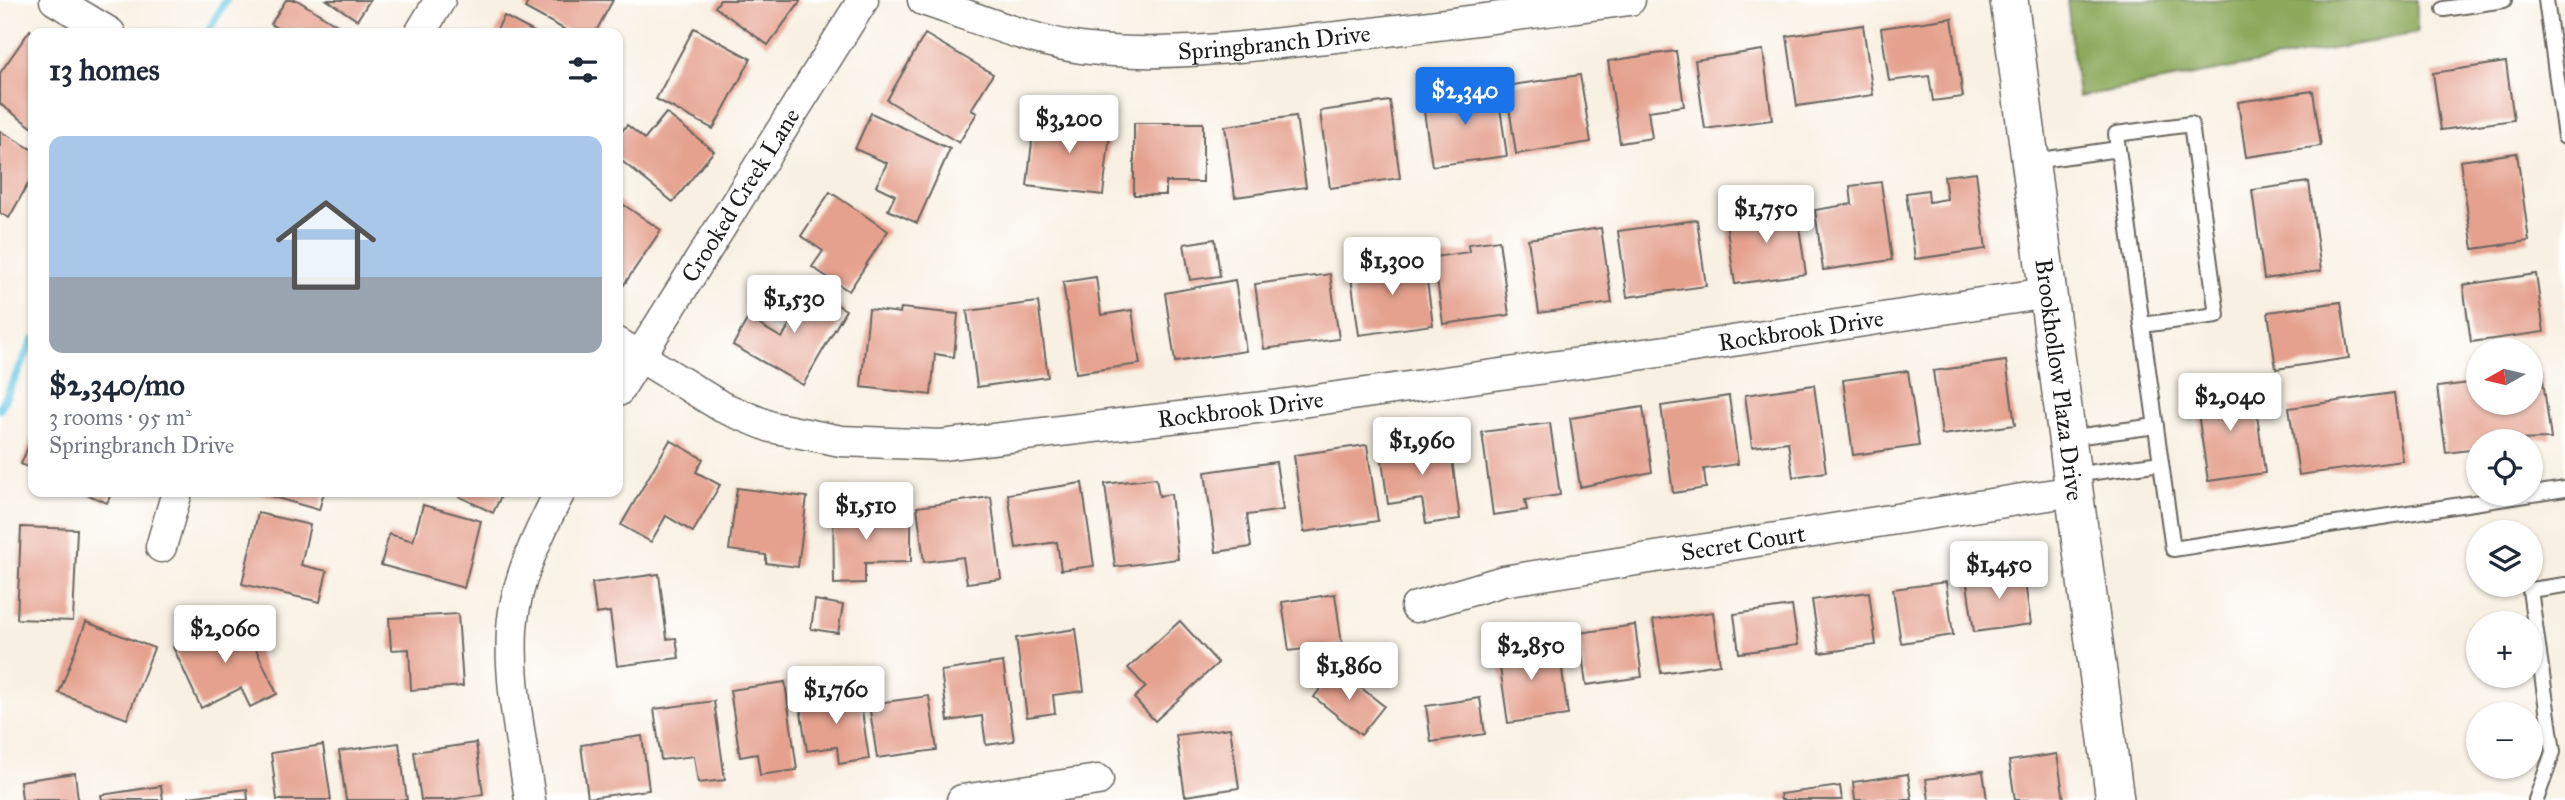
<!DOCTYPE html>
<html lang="en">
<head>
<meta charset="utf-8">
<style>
	:root { --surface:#fff; --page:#f2f2f3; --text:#1f2937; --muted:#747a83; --line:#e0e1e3; --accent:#1a73e8 }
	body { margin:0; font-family:"IM FELL Great Primer",serif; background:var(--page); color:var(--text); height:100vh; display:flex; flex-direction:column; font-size:26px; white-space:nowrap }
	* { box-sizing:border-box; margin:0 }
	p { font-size:23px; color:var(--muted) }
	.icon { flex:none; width:38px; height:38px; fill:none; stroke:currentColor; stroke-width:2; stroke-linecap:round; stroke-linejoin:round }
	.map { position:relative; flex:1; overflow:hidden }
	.side { position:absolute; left:28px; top:28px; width:595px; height:469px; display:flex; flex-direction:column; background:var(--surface); border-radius:14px; box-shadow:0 2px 5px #0004 }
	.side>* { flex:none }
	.needle { width:46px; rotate:262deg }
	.buttons { position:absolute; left:2466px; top:338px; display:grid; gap:14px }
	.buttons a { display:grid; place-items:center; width:77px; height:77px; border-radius:50%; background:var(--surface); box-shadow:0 2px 5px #0004; font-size:35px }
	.price { position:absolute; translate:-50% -60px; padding:0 16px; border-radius:7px; background:#fff; color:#222; font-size:23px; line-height:46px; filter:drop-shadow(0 2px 4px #0008) }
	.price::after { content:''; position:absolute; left:50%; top:42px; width:21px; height:16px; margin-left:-10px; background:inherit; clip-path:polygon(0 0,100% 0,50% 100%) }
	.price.selected { background:var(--accent); color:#fff }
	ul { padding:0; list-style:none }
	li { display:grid; align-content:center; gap:14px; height:371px; padding:0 21px }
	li+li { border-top:2px solid var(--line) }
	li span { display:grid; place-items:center; height:217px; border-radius:14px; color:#555 }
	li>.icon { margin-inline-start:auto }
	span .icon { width:126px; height:126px; fill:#fffc; stroke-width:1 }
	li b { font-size:30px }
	h2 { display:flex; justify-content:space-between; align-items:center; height:84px; padding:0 21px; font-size:30px }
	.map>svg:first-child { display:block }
	.forest { fill:#8ca95c; stroke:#54623c; stroke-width:2 }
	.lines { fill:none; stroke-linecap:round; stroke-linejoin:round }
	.stream { stroke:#63c6e1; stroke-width:8 }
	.building { fill:#e5a18e }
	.service-casing { stroke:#696661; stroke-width:18 }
	.minor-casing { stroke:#696661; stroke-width:33 }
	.tertiary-casing { stroke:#696661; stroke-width:40 }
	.service { stroke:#fff; stroke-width:14 }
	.minor { stroke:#fff; stroke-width:30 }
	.tertiary { stroke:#fff; stroke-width:37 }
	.labels { text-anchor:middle; stroke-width:7; stroke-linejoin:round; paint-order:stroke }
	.street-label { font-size:24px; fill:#1c1c1c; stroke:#fff }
</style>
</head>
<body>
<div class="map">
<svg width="2565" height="800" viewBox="0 0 2565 800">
	<rect width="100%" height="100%" fill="#fff"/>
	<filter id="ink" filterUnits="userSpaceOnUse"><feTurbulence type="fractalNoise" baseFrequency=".0143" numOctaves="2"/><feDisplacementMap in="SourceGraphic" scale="14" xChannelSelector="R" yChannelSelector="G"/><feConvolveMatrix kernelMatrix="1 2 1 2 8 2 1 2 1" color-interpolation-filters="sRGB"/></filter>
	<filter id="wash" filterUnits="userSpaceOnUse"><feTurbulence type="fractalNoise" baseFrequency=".00686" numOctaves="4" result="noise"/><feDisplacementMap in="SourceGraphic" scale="28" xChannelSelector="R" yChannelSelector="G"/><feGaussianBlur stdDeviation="1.57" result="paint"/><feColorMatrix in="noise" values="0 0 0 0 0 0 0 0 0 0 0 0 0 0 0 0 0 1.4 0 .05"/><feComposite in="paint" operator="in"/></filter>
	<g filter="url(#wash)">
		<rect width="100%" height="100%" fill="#f8f0e2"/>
		<polygon class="forest" points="2067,0 2417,0 2417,33 2078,97"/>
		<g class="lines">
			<g class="stream">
				<polyline points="207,33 226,0"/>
				<polyline points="0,409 33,340"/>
			</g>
		</g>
		<g id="blocks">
			<g class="building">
				<polygon points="286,0 297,0 342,28 339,33 275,33 278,29 271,24"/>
				<polygon points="327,0 370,0 357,20"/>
				<polygon points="529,0 613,0 595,33 571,33 525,8"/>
				<polygon points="720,0 801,0 768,45 715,7"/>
				<polygon points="504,16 536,33 495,33"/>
				<polygon points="1952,18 1963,97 1933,101 1929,76 1889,81 1881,28"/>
				<polygon points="1863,25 1873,95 1797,106 1787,36"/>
				<polygon points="694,28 751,59 713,129 656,99"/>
				<polygon points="30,30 33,33 33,128 0,104 0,73"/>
				<polygon points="925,34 993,74 971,110 977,113 959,143 887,100"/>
				<polygon points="1763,50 1772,120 1705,129 1695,60"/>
				<polygon points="1676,51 1684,106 1648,111 1652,138 1620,143 1608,61"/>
				<polygon points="2506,62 2514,120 2441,130 2433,73"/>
				<polygon points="1580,75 1591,142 1516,154 1506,86"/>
				<polygon points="1497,87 1507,156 1432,166 1422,98"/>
				<polygon points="2313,91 2321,146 2246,157 2238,102"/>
				<polygon points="1390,101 1400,178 1330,188 1320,111"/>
				<polygon points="666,113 714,151 673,202 618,158 618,136 627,125 645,139"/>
				<polygon points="871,113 950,149 917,223 888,210 895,195 876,186 887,163 855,149"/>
				<polygon points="1035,115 1111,124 1103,195 1027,186"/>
				<polygon points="1296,116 1306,187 1235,197 1225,126"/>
				<polygon points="1134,123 1203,123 1203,182 1166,182 1166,195 1134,195"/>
				<polygon points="0,131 33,150 33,175 9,218 0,213"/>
				<polygon points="2517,153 2529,241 2473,249 2460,161"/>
				<polygon points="1976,172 1986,249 1915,259 1906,193 1928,190 1929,202 1947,199 1944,176"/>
				<polygon points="1881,182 1892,260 1823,270 1815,210 1852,204 1850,186"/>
				<polygon points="2309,182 2321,271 2264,279 2252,190"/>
				<polygon points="830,192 888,231 849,291 812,267 823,251 801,236"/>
				<polygon points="618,201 661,230 621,289 618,287"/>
				<polygon points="1796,206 1806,274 1735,284 1725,216"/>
				<polygon points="1697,220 1706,286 1627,297 1618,231"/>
				<polygon points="1601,228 1612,303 1539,313 1528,239"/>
				<polygon points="1215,239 1220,276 1190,280 1184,244"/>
				<polygon points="1499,240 1509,315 1443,324 1434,257 1469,252 1468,244"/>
				<polygon points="1424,259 1433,325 1359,335 1350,270"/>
				<polygon points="1330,274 1339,339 1264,349 1255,284"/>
				<polygon points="2536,274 2544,332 2471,342 2463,285"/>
				<polygon points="1096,277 1101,315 1132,310 1140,364 1076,373 1063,282"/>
				<polygon points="1235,280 1246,351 1175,362 1165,293"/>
				<polygon points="796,281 846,310 803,385 733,345 748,318 782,338 795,314 782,306"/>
				<polygon points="1038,302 1048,377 977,387 967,311"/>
				<polygon points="2341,302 2349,358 2276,369 2268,312"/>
				<polygon points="901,308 958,314 954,357 935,354 931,395 861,387 869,309 900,313"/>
				<polygon points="2006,361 2015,425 1942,435 1933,371"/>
				<polygon points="1908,371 1919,446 1853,455 1843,380"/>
				<polygon points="2542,373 2551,439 2478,441 2478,449 2446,453 2437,387 2478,382 2478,402 2530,402 2530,374"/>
				<polygon points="1814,385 1826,472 1793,477 1788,442 1752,447 1745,395"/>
				<polygon points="2253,385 2265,473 2208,481 2195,393"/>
				<polygon points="2394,393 2403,461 2299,475 2289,408"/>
				<polygon points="1729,396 1738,464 1704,469 1706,488 1673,493 1661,406"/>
				<polygon points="1643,407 1652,472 1580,487 1570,418"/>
				<polygon points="1550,423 1560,495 1525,500 1527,510 1493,515 1482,432"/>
				<polygon points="33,435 33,470 21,464"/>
				<polygon points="1449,436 1460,519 1426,524 1422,499 1388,504 1380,446"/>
				<polygon points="670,440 703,459 696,472 720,485 693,532 666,516 651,542 621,525"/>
				<polygon points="1367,445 1378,521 1304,532 1294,455"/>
				<polygon points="1276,462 1283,510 1247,515 1251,547 1216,552 1205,472"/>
				<polygon points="1156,478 1159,496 1171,494 1178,559 1115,567 1105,484"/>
				<polygon points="1082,483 1094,566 1061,570 1057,542 1016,548 1008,494"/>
				<polygon points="737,488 807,497 798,567 766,563 766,555 729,550"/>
				<polygon points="82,492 112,492 107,503"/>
				<polygon points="256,492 324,492 319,510"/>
				<polygon points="450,492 503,492 493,513"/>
				<polygon points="991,497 1001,579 967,583 963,557 924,562 917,507"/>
				<polygon points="833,502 864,502 864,520 911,520 911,562 865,563 865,583 834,584"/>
				<polygon points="423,505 481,521 464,588 381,565 389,534 413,541"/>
				<polygon points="258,513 310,525 301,565 327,571 320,602 242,584"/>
				<polygon points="21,527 77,529 73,621 17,619"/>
				<polygon points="2023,569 2031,624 1974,632 1966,577"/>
				<polygon points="659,574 667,639 676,638 679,658 617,666 610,612 596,614 592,583"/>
				<polygon points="1946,582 1953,635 1901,643 1893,589"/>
				<polygon points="1869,592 1876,645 1820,653 1812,600"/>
				<polygon points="1335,594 1342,644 1289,651 1282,602"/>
				<polygon points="815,600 843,605 838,633 811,629"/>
				<polygon points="1792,606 1798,645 1739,653 1734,614"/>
				<polygon points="1713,612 1720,664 1661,673 1653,620"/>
				<polygon points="458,614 463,686 411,690 409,649 391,650 389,618"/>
				<polygon points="240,615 277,694 250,707 241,688 201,708 173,647"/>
				<polygon points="1180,621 1218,663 1155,721 1134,698 1146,687 1128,668"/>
				<polygon points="86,622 154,648 127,719 59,693"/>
				<polygon points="1635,625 1642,677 1586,685 1579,633"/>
				<polygon points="1076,629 1084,691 1053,695 1055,713 1027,717 1016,638"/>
				<polygon points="1531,635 1534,658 1560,654 1568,715 1508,723 1496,640"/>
				<polygon points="1003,662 1014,741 986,745 982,716 948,721 941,671"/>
				<polygon points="1336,668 1384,706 1361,735 1314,697"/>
				<polygon points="785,682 797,770 760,775 757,754 740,757 730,690"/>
				<polygon points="859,691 869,759 839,764 837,747 807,751 799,700"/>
				<polygon points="929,696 937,750 877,758 869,704"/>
				<polygon points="1480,698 1485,734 1431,742 1426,706"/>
				<polygon points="714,701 725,780 698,783 694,756 661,760 654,709"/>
				<polygon points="1230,728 1239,788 1185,796 1176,735"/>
				<polygon points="642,736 649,790 588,798 581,745"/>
				<polygon points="399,743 407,800 346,800 339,751"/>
				<polygon points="476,743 483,794 450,800 421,800 414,752"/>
				<polygon points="323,745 331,800 277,800 271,753"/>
				<polygon points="2057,754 2064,800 2015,800 2009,761"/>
				<polygon points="1983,771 1987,800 1929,800 1926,779"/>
				<polygon points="75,773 78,800 22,800 20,781"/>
				<polygon points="1908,774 1912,800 1855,800 1853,782"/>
				<polygon points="161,786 163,800 102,800 101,795"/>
				<polygon points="1840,786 1842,800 1781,800 1780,794"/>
				<polygon points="247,789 248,800 190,800 189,797"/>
			</g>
		</g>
	</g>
	<g filter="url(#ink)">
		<use href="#blocks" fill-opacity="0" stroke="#696661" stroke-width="2"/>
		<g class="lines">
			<g class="service-casing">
				<g id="service">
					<polyline points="2546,0 2565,137"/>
					<polyline points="2444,9 2504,0"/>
					<polyline points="2033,161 2118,149"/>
					<path d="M2142,325L2217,315L2191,124L2116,134C2135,272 2153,411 2173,549L2565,489"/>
					<polyline points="2067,438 2156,426"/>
					<polyline points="2073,475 2161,463"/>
					<polyline points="2536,800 2553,752 2530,590 2565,585"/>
				</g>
			</g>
			<g class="minor-casing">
				<g id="minor">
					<polyline points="55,0 110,33"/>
					<path id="s1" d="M923,0C975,17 1027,40 1081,48C1158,58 1232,48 1308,40C1416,29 1523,14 1630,0"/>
					<polyline points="420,33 440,0"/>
					<path id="s2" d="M618,343L722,407L771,427L841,441L941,445L1273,406L1673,350L2047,293"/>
					<path id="s3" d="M618,391L863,0"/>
					<polyline points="161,547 177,492"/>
					<path id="s4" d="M1416,607L1503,581L2074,491"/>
					<path d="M530,800C522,744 509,686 512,629C515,582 539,532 560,492"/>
					<polyline points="962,800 1098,780"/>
				</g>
			</g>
			<g class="tertiary-casing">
				<g id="tertiary">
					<path id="s5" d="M2009,0L2115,800"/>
				</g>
			</g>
			<use href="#service" class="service"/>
			<use href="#minor" class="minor"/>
			<use href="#tertiary" class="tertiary"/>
		</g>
	</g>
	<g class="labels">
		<g class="street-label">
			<text dy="8" stroke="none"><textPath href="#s1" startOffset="359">Springbranch Drive</textPath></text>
			<text dy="8" stroke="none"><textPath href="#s3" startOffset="231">Crooked Creek Lane</textPath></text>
			<text dy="8" stroke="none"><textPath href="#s2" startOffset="1214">Rockbrook Drive</textPath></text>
			<text dy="8" stroke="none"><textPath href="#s5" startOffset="383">Brookhollow Plaza Drive</textPath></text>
			<text dy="8" stroke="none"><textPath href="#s2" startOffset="648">Rockbrook Drive</textPath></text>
			<text dy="8" stroke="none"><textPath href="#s4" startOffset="334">Secret Court</textPath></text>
		</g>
	</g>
</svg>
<div class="buttons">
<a><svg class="needle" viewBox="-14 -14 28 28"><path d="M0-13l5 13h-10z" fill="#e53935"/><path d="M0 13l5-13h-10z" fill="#747a83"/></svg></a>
<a><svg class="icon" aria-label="locate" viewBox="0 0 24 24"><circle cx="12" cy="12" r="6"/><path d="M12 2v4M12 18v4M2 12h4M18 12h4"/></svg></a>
<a><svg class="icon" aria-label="layers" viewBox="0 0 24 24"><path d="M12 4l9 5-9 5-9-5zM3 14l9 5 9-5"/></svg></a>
<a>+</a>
<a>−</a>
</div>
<b class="price selected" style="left:1465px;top:127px">$2,340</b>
<b class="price" style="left:1069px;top:155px">$3,200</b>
<b class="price" style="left:1766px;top:245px">$1,750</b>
<b class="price" style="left:1392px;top:297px">$1,300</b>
<b class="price" style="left:794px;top:335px">$1,530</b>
<b class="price" style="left:2230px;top:433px">$2,040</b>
<b class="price" style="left:1422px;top:477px">$1,960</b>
<b class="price" style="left:866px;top:542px">$1,510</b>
<b class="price" style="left:1999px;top:601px">$1,450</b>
<b class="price" style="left:225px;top:665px">$2,060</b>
<b class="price" style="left:1531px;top:682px">$2,850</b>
<b class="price" style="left:1349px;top:702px">$1,860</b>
<b class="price" style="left:836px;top:726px">$1,760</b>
<section class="side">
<h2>13 homes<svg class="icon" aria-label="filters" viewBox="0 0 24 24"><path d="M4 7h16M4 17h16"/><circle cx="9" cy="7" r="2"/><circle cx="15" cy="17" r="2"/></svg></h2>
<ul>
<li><span style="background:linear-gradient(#a9c7e8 65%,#9aa5b1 0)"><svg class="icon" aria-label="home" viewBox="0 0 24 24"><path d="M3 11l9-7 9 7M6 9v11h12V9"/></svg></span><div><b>$2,340/mo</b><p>3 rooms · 95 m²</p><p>Springbranch Drive</p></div></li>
</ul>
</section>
</div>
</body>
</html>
